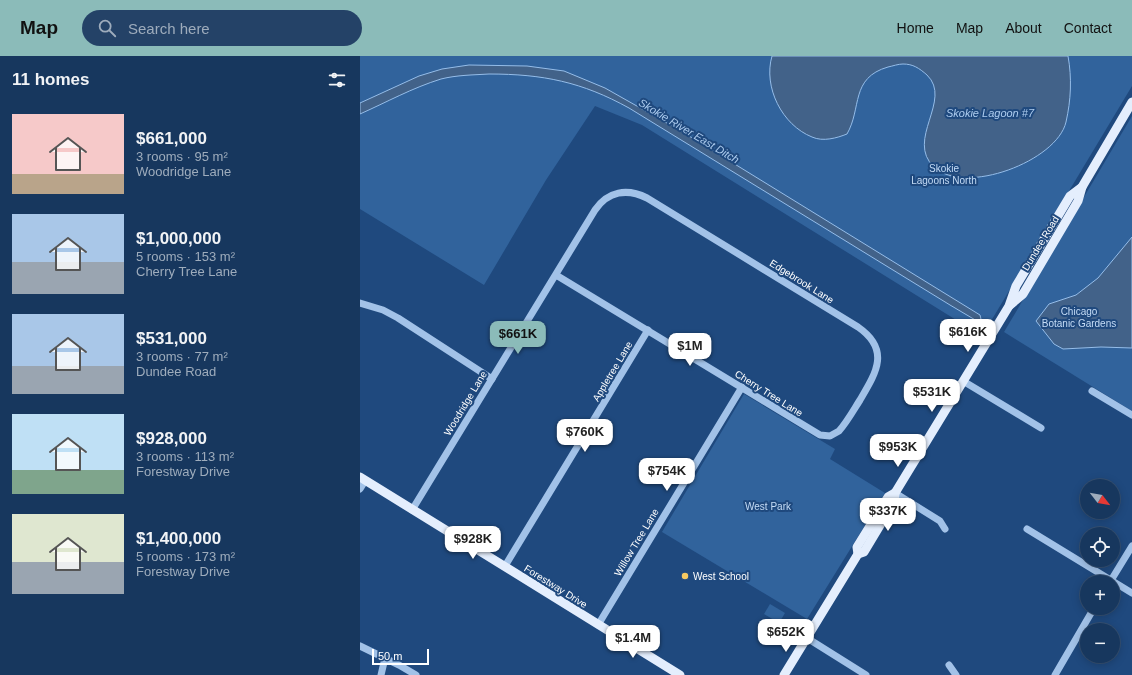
<!DOCTYPE html>
<html lang="en">
<head>
<meta charset="utf-8">
<style>
	:root { --surface:#17375e; --page:#244267; --text:#f1f3f6; --muted:#9eacbc; --line:#365173; --accent:#8bbbb9 }
	body { margin:0; font-family:Helvetica,sans-serif; background:var(--page); color:var(--text); height:100vh; display:flex; flex-direction:column; font-size:15px; white-space:nowrap }
	* { box-sizing:border-box; margin:0 }
	p { font-size:13px; color:var(--muted) }
	.icon { flex:none; width:22px; height:22px; fill:none; stroke:currentColor; stroke-width:2; stroke-linecap:round; stroke-linejoin:round }
	.map { position:relative; flex:1; overflow:hidden }
	.panel { display:flex; flex-direction:column; background:var(--surface); width:360px }
	.panel>* { flex:none }
	.needle { width:26px; rotate:121deg }
	.tools { position:absolute; left:720px; top:423px; display:grid; gap:8px }
	.tools a { display:grid; place-items:center; width:40px; height:40px; border-radius:50%; background:var(--surface); box-shadow:0 2px 10px #0003,0 0 0 1px var(--line); font-size:20px }
	.scale { position:absolute; left:12px; bottom:10px; width:57px; box-sizing:border-box; padding-left:4px; border:2px solid #fff; border-top:0; font-size:11px; line-height:14px; white-space:nowrap; color:#fff; -webkit-text-stroke:3px #1f497e; paint-order:stroke }
	.price { position:absolute; translate:-50% -34px; padding:0 9px; border-radius:8px; background:#fff; color:#222; font-size:13px; line-height:26px; filter:drop-shadow(0 1px 2px #0008) }
	.price::after { content:''; position:absolute; left:50%; top:24px; width:12px; height:9px; margin-left:-6px; background:inherit; clip-path:polygon(0 0,100% 0,50% 100%) }
	.price.current { background:var(--accent); color:#111 }
	ul { padding:0; list-style:none }
	li { display:flex; align-items:center; gap:12px; height:100px; padding:0 12px }
	li span { display:grid; place-items:center; flex:none; width:112px; height:80px; border-radius:0px; color:#555 }
	li>.icon { margin-inline-start:auto }
	span .icon { width:48px; height:48px; fill:#fffc; stroke-width:1 }
	li b { font-size:17px }
	h2 { display:flex; justify-content:space-between; align-items:center; height:48px; padding:0 12px; font-size:17px }
	header { display:flex; align-items:center; gap:24px; box-sizing:border-box; height:56px; padding:0 20px; background:var(--accent); color:#111 }
	header strong { font-size:19px }
	nav { display:flex; gap:22px; margin-inline-start:auto; font-size:14px }
	.search { width:280px; height:36px; background:var(--page); display:flex; align-items:center; gap:10px; box-sizing:border-box; padding:0 14px; border-radius:22px; color:var(--muted); font-size:15px }
	main { display:flex; flex:1; min-height:0 }
	.map>svg:first-child { display:block }
	.green { fill:#31639c }
	.water { fill:#426289; stroke:#95bde9 }
	.lines { fill:none; stroke-linecap:round; stroke-linejoin:round }
	.minor { stroke:#a2c2e8; stroke-width:7 }
	.major { stroke:#e4eefd; stroke-width:9 }
	.poi-dot { fill:#f6c961; stroke:#1f497e; stroke-width:1.5 }
	.labels { text-anchor:middle; stroke-width:4; stroke-linejoin:round; paint-order:stroke }
	.park-label { font-size:10px; fill:#c5dcf6; stroke:#1f497e }
	.street-label { font-size:10px; fill:#fff; stroke:#1f497e }
	.poi-label { font-size:10px; fill:#fff; stroke:#1f497e; text-anchor:start }
	.water-label { font-size:11px; font-style:italic; fill:#adccef; stroke:#1f497e }
</style>
</head>
<body>
<header>
<strong>Map</strong>
<div class="search"><svg class="icon" aria-label="search" viewBox="0 0 24 24"><circle cx="10" cy="10" r="6"/><path d="M15 15l6 6"/></svg>Search here</div>
<nav><a>Home</a><a>Map</a><a>About</a><a>Contact</a></nav>
</header>
<main>
<section class="panel">
<h2>11 homes<svg class="icon" aria-label="filters" viewBox="0 0 24 24"><path d="M4 7h16M4 17h16"/><circle cx="9" cy="7" r="2"/><circle cx="15" cy="17" r="2"/></svg></h2>
<ul>
<li><span style="background:linear-gradient(#f6c9c9 75%,#b9a48a 0)"><svg class="icon" aria-label="home" viewBox="0 0 24 24"><path d="M3 11l9-7 9 7M6 9v11h12V9"/></svg></span><div><b>$661,000</b><p>3 rooms · 95 m²</p><p>Woodridge Lane</p></div></li>
<li><span style="background:linear-gradient(#a9c7e8 60%,#9aa5b1 0)"><svg class="icon" aria-label="home" viewBox="0 0 24 24"><path d="M3 11l9-7 9 7M6 9v11h12V9"/></svg></span><div><b>$1,000,000</b><p>5 rooms · 153 m²</p><p>Cherry Tree Lane</p></div></li>
<li><span style="background:linear-gradient(#a9c7e8 65%,#9aa5b1 0)"><svg class="icon" aria-label="home" viewBox="0 0 24 24"><path d="M3 11l9-7 9 7M6 9v11h12V9"/></svg></span><div><b>$531,000</b><p>3 rooms · 77 m²</p><p>Dundee Road</p></div></li>
<li><span style="background:linear-gradient(#bfe0f5 70%,#7fa58c 0)"><svg class="icon" aria-label="home" viewBox="0 0 24 24"><path d="M3 11l9-7 9 7M6 9v11h12V9"/></svg></span><div><b>$928,000</b><p>3 rooms · 113 m²</p><p>Forestway Drive</p></div></li>
<li><span style="background:linear-gradient(#dfe7d0 60%,#9aa5b1 0)"><svg class="icon" aria-label="home" viewBox="0 0 24 24"><path d="M3 11l9-7 9 7M6 9v11h12V9"/></svg></span><div><b>$1,400,000</b><p>5 rooms · 173 m²</p><p>Forestway Drive</p></div></li>
</ul>
</section>
<div class="map">
<svg width="772" height="619" viewBox="0 0 772 619">
	<rect width="100%" height="100%" fill="#1f497e"/>
	<g class="green">
		<polygon points="0,0 772,0 772,30 622,280 282,69 235,50 186,124 124,229 0,153"/>
		<polygon points="772,60 772,355 644,276"/>
		<polygon points="384,338 475,393 470,403 525,437 447,563 302,476"/>
		<polygon points="410,548 425,557 419,567 404,558"/>
	</g>
	<g class="water">
		<path d="M412,0H708C712,22 711,44 706,66C697,105 605,140 574,111C545,84 593,44 567,19C559,12 553,8 543,8C538,8 533,10 528,11C490,22 502,52 487,78C477,82 463,86 452,81C422,69 403,31 412,0Z"/>
		<path d="M109,9L167,10L204,15L245,32L321,75L620,259L621,263L617,265L590,249L269,52C222,26 183,18 129,18C113,19 97,19 81,23C52,32 27,46 0,58V47L59,20L82,13Z"/>
		<polygon points="772,181 772,292 741,291 703,293 694,288 676,265 689,248 716,239 738,222"/>
	</g>
	<g class="lines">
		<g class="minor">
			<polyline points="0,247 23,254 38,262 132,323"/>
			<polyline points="603,325 681,372"/>
			<polyline points="732,335 772,359"/>
			<polyline points="0,433 5,425"/>
			<polyline points="535,437 580,465 585,473"/>
			<path d="M52,454L235,154C248,135 267,132 287,142L498,271C531,294 516,317 500,344C493,355 487,366 479,375L470,380L460,379L196,219"/>
			<polyline points="667,473 772,537"/>
			<polyline points="145,510 288,274"/>
			<polyline points="750,526 772,490"/>
			<polyline points="238,569 382,331"/>
			<polyline points="447,582 506,619"/>
			<polyline points="0,590 39,609 56,619"/>
			<polyline points="589,609 596,619"/>
			<polyline points="21,619 25,602"/>
			<polyline points="695,619 734,552"/>
		</g>
		<g class="major">
			<polyline points="650,249 663,238 718,145 722,131 772,46"/>
			<polyline points="0,421 320,619"/>
			<polyline points="498,498 504,496 534,446 535,437 649,250 656,230 710,140 722,131"/>
			<polyline points="424,619 498,498 497,491 528,441 535,437"/>
		</g>
	</g>
	<circle class="poi-dot" cx="325" cy="520" r="4"/>
	<g class="labels">
		<g class="park-label">
			<text x="584" y="116">Skokie<tspan x="584" dy="12">Lagoons North</tspan></text>
			<text x="719" y="259">Chicago<tspan x="719" dy="12">Botanic Gardens</tspan></text>
			<text x="408" y="454">West Park</text>
		</g>
		<g class="street-label">
			<text transform="translate(680 187) rotate(-59)" y="4">Dundee Road</text>
			<text transform="translate(442 225) rotate(32)" y="4">Edgebrook Lane</text>
			<text transform="translate(252 315) rotate(-59)" y="4">Appletree Lane</text>
			<text transform="translate(409 337) rotate(32)" y="4">Cherry Tree Lane</text>
			<text transform="translate(105 347) rotate(-59)" y="4">Woodridge Lane</text>
			<text transform="translate(276 486) rotate(-59)" y="4">Willow Tree Lane</text>
			<text transform="translate(196 530) rotate(32)" y="4">Forestway Drive</text>
		</g>
		<g class="poi-label">
			<text x="333" y="524">West School</text>
		</g>
		<g class="water-label">
			<text x="630" y="61">Skokie Lagoon #7</text>
			<text transform="translate(329 75) rotate(31)" y="4">Skokie River East Ditch</text>
		</g>
	</g>
</svg>
<div class="tools">
<a><svg class="needle" viewBox="-14 -14 28 28"><path d="M0-13l5 13h-10z" fill="#e53935"/><path d="M0 13l5-13h-10z" fill="#9eacbc"/></svg></a>
<a><svg class="icon" aria-label="locate" viewBox="0 0 24 24"><circle cx="12" cy="12" r="6"/><path d="M12 2v4M12 18v4M2 12h4M18 12h4"/></svg></a>
<a>+</a>
<a>−</a>
</div>
<div class="scale">50 m</div>
<b class="price" style="left:608px;top:297px">$616K</b>
<b class="price current" style="left:158px;top:299px">$661K</b>
<b class="price" style="left:330px;top:311px">$1M</b>
<b class="price" style="left:572px;top:357px">$531K</b>
<b class="price" style="left:225px;top:397px">$760K</b>
<b class="price" style="left:538px;top:412px">$953K</b>
<b class="price" style="left:307px;top:436px">$754K</b>
<b class="price" style="left:528px;top:476px">$337K</b>
<b class="price" style="left:113px;top:504px">$928K</b>
<b class="price" style="left:426px;top:597px">$652K</b>
<b class="price" style="left:273px;top:603px">$1.4M</b>
</div>
</main>
</body>
</html>
